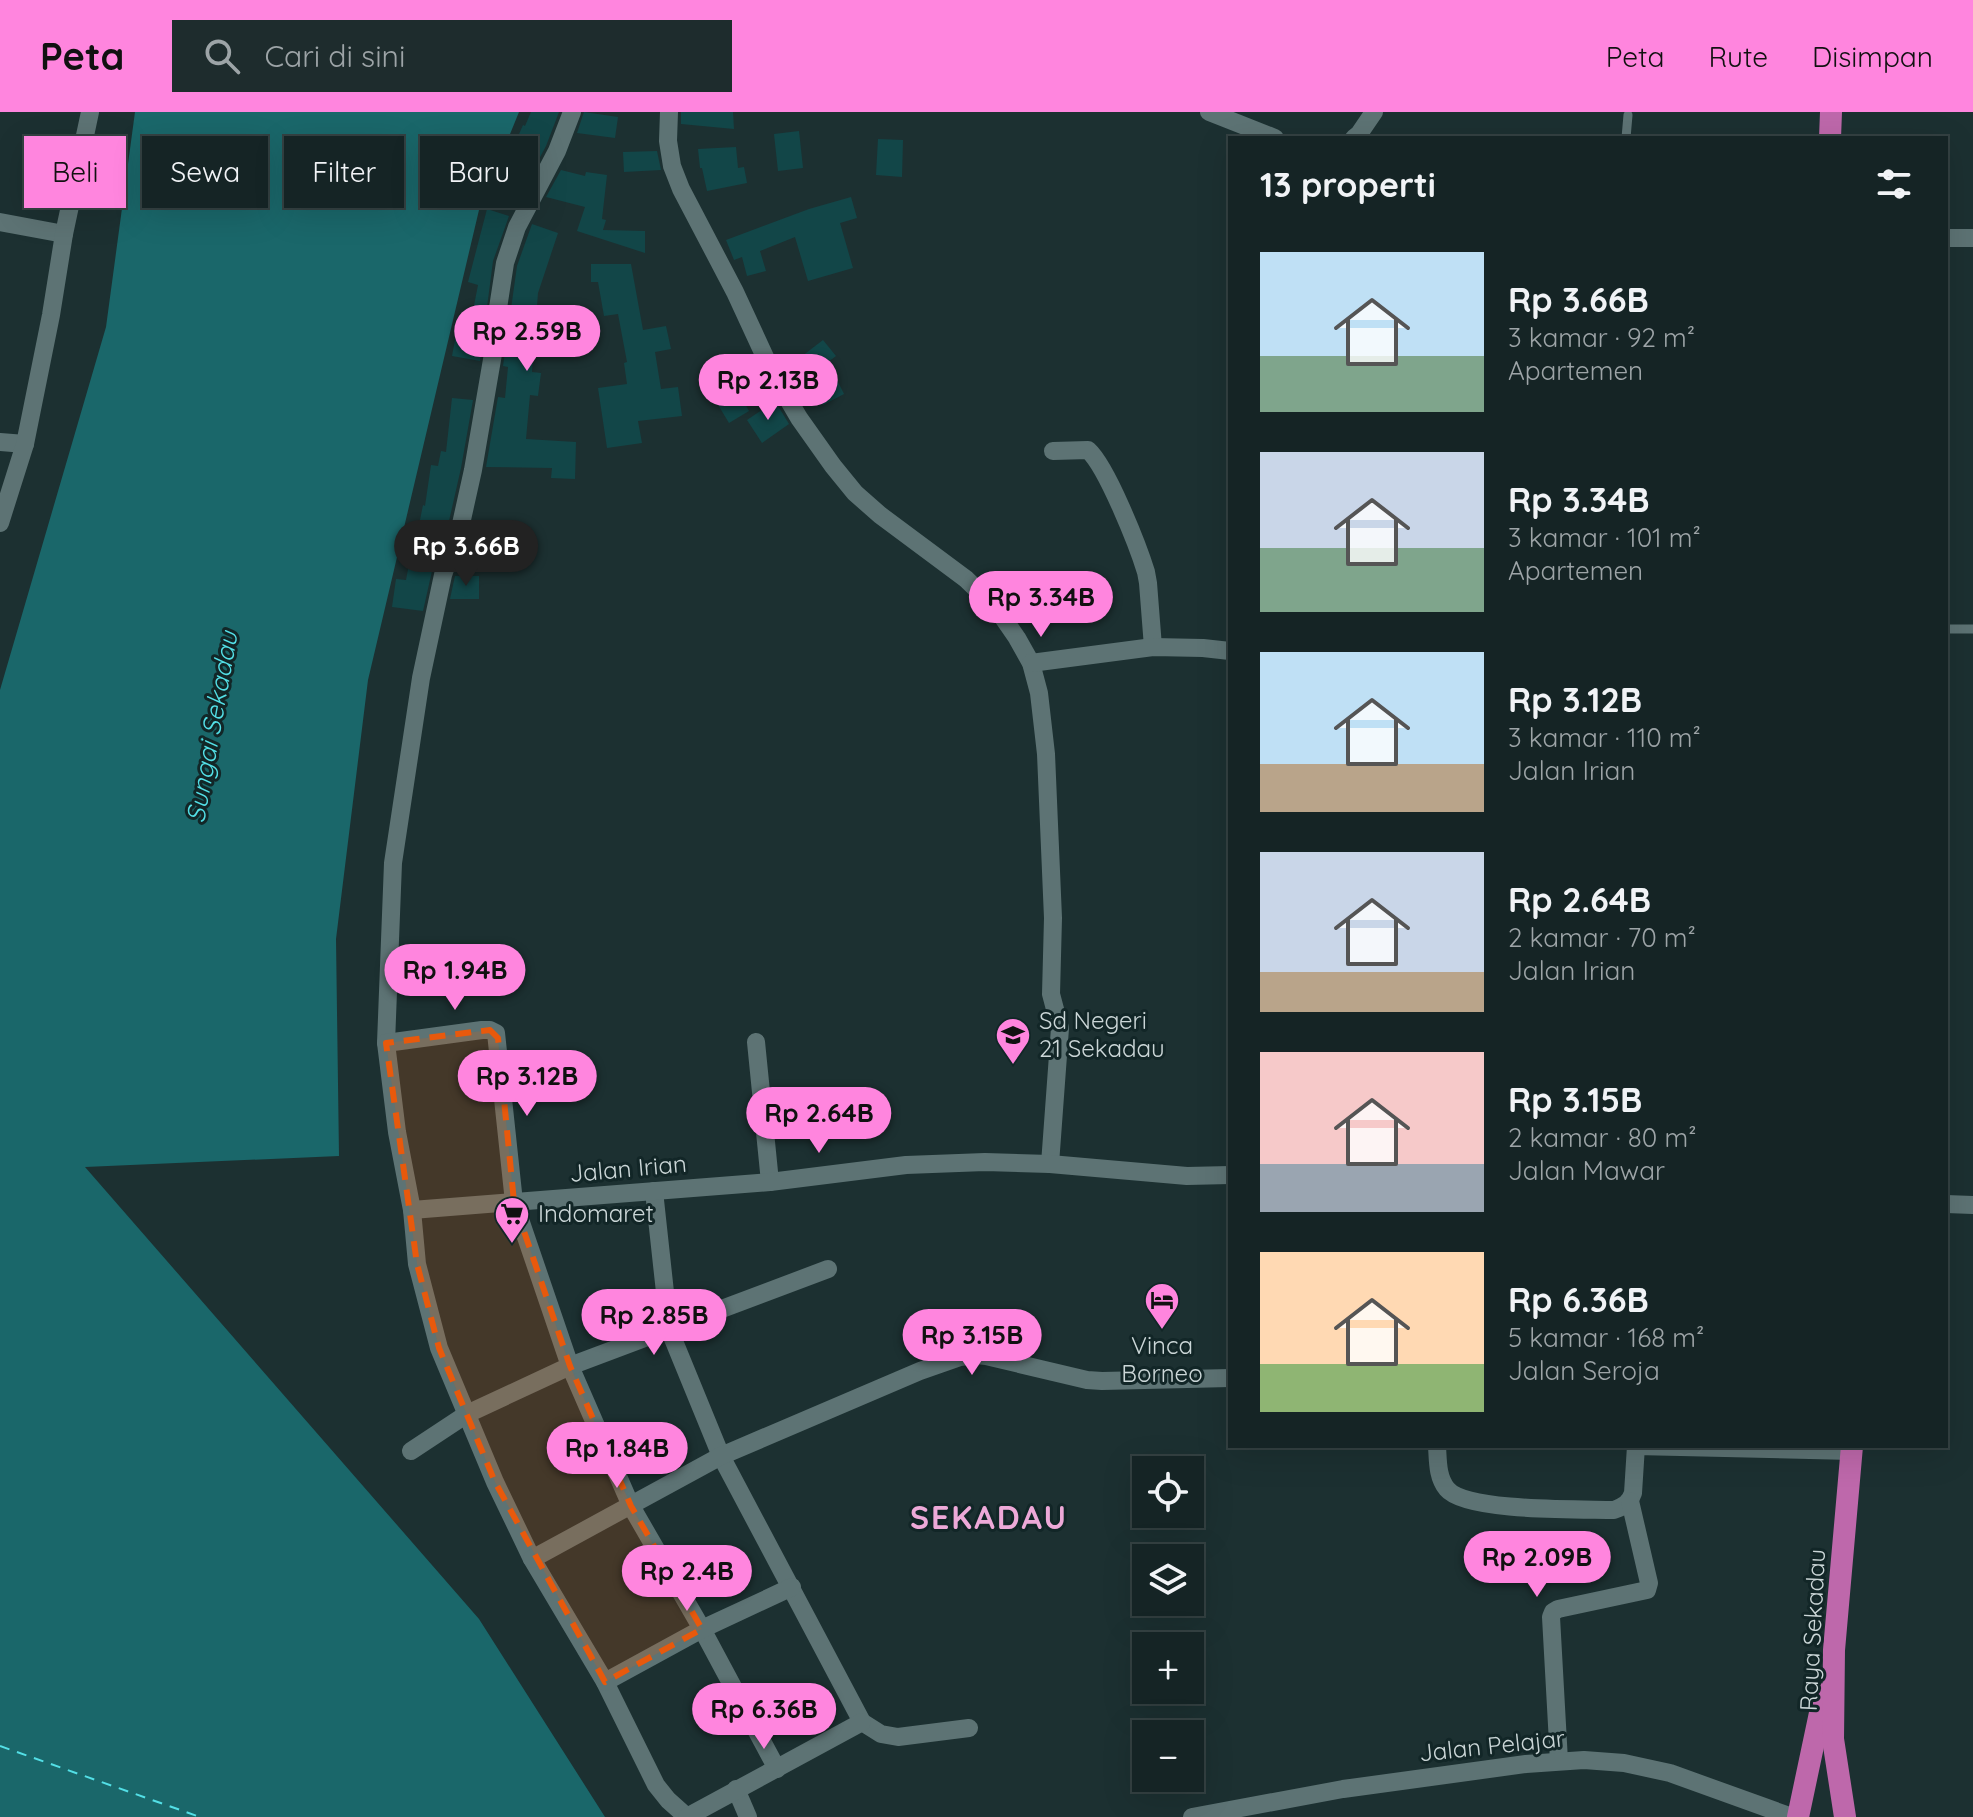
<!DOCTYPE html>
<html lang="id">
<head>
<meta charset="utf-8">
<style>
	:root { --surface:#152425; --page:#1e2c2d; --text:#f1f3f6; --muted:#9da4a7; --line:#344142; --accent:#ff85de }
	body { margin:0; font-family:Quicksand,sans-serif; background:var(--page); color:var(--text); height:100vh; display:flex; flex-direction:column; font-size:30px; white-space:nowrap }
	* { box-sizing:border-box; margin:0 }
	p { font-size:26px; color:var(--muted) }
	.icon { flex:none; width:44px; height:44px; fill:none; stroke:currentColor; stroke-width:2; stroke-linecap:round; stroke-linejoin:round }
	.map { position:relative; flex:1; overflow:hidden }
	.drawer { position:absolute; left:1228px; top:24px; width:720px; height:1312px; display:flex; flex-direction:column; background:var(--surface); border-radius:0px; box-shadow:0 8px 32px #0002,0 0 0 2px var(--line) }
	.drawer>* { flex:none }
	.top-card { position:absolute; left:24px; top:24px; width:760px; height:72px; display:flex; gap:16px }
	.tools { position:absolute; left:1132px; top:1344px; display:grid; gap:16px }
	.tools a { display:grid; place-items:center; width:72px; height:72px; border-radius:0px; background:var(--surface); box-shadow:0 8px 32px #0002,0 0 0 2px var(--line); font-size:40px }
	.price { position:absolute; translate:-50% -68px; padding:0 18px; border-radius:28px; background:var(--accent); color:#111; font-size:26px; line-height:52px; filter:drop-shadow(0 2px 4px #0008) }
	.price::after { content:''; position:absolute; left:50%; top:48px; width:24px; height:18px; margin-left:-12px; background:inherit; clip-path:polygon(0 0,100% 0,50% 100%) }
	.price.on { background:#222; color:#fff }
	ul { padding:0; list-style:none }
	li { display:flex; align-items:center; gap:24px; height:200px; padding:0 32px }
	li span { display:grid; place-items:center; flex:none; width:224px; height:160px; border-radius:0px; color:#555 }
	li>.icon { margin-inline-start:auto }
	span .icon { width:96px; height:96px; fill:#fffc; stroke-width:1 }
	li b { font-size:34px }
	h2 { display:flex; justify-content:space-between; align-items:center; height:96px; padding:0 32px; font-size:34px }
	.pill { padding:0 28px; border-radius:0px; background:var(--surface); box-shadow:0 8px 32px #0002,0 0 0 2px var(--line); font-size:28px; line-height:72px }
	.pill.on { background:var(--accent); color:#111 }
	header { display:flex; align-items:center; gap:48px; box-sizing:border-box; height:112px; padding:0 40px; background:var(--accent); color:#111 }
	header strong { font-size:38px }
	nav { display:flex; gap:44px; margin-inline-start:auto; font-size:28px }
	.search { width:560px; height:72px; background:var(--page); display:flex; align-items:center; gap:20px; box-sizing:border-box; padding:0 28px; border-radius:0px; color:var(--muted); font-size:30px }
	.map>svg:first-child { display:block }
	.water { fill:#1a676a }
	.lines { fill:none; stroke-linecap:round; stroke-linejoin:round }
	.ferry { stroke:#53dfe6; stroke-width:2; stroke-dasharray:10 8; stroke-linecap:butt }
	.building { fill:#124648 }
	.service { stroke:#5d7374; stroke-width:9 }
	.minor { stroke:#5d7374; stroke-width:18 }
	.trunk { stroke:#be68ab; stroke-width:22 }
	.marked { fill:#e8590c; fill-opacity:0.2; stroke:#e8590c; stroke-width:6; stroke-dasharray:16 10; stroke-linejoin:round }
	.labels { text-anchor:middle; stroke-width:6; stroke-linejoin:round; paint-order:stroke }
	.poi-label { font-size:24px; fill:#cbd6d7; stroke:#122627; text-anchor:start }
	.street-label { font-size:24px; fill:#cbd6d7; stroke:#122627 }
	.water-label { font-size:26px; font-style:italic; fill:#53dfe6; stroke:#122627 }
	.district-label { font-size:32px; font-weight:bold; letter-spacing:2px; fill:#eda9d8; stroke:#122627 }
</style>
</head>
<body>
<header>
<strong>Peta</strong>
<div class="search"><svg class="icon" aria-label="search" viewBox="0 0 24 24"><circle cx="10" cy="10" r="6"/><path d="M15 15l6 6"/></svg>Cari di sini</div>
<nav><a>Peta</a><a>Rute</a><a>Disimpan</a></nav>
</header>
<div class="map">
<svg width="1973" height="1705" viewBox="0 0 1973 1705">
	<rect width="100%" height="100%" fill="#1c3031"/>
	<polygon class="water" points="135,0 519,0 479,98 368,568 336,827 339,1044 85,1055 479,1507 605,1705 0,1705 0,578 106,215"/>
	<g class="lines">
		<polyline class="ferry" points="0,1634 200,1705"/>
	</g>
	<g class="building">
		<polygon points="531,0 559,0 546,34 522,79 496,73 518,30 516,29 523,13 525,14"/>
		<polygon points="584,0 618,5 615,26 577,21"/>
		<polygon points="681,0 733,0 734,17 681,12"/>
		<polygon points="799,19 803,56 778,59 774,22"/>
		<polygon points="878,27 903,28 902,65 876,63"/>
		<polygon points="736,35 738,56 744,55 747,71 707,79 702,56 700,56 698,37"/>
		<polygon points="657,39 661,58 624,60 623,40"/>
		<polygon points="561,58 585,64 586,60 607,63 602,107 606,108 603,118 645,119 645,141 577,119 585,95 546,85"/>
		<polygon points="851,85 857,106 840,111 853,156 808,169 795,125 760,139 766,159 747,164 742,145 734,148 726,128 809,97"/>
		<polygon points="487,97 509,104 493,149 480,249 452,244 458,212 470,214 478,173 468,170"/>
		<polygon points="532,112 558,121 538,181 532,260 541,261 538,284 530,283 526,327 576,330 575,367 551,366 552,356 486,355 498,285 505,286 508,255 503,254 517,154"/>
		<polygon points="591,152 631,152 643,218 666,214 671,237 655,240 661,277 678,275 682,304 638,309 642,331 607,336 598,276 627,272 624,251 627,250 618,202 604,204 598,170 591,170"/>
		<polygon points="823,228 836,244 828,250 844,282 823,293 815,280 793,251"/>
		<polygon points="738,279 749,299 729,311 717,291"/>
		<polygon points="452,286 473,288 461,356 449,409 432,459 423,499 392,495 396,467 406,468 410,447 412,448 423,393 425,394 431,353 438,354 441,339 446,340"/>
		<polygon points="775,289 789,312 762,331 747,308"/>
		<polygon points="455,464 479,464 479,487 450,487"/>
	</g>
	<g class="lines">
		<g class="service">
			<polyline points="1626,26 1628,3"/>
			<polyline points="1946,517 1973,517"/>
		</g>
		<g class="minor">
			<polyline points="572,0 557,39 517,115 505,151 498,196 494,236 473,358 461,412 443,463 421,566 393,751 386,931 397,1020 412,1098 417,1152 439,1236 495,1370 532,1447 605,1570 656,1673 668,1688 687,1705"/>
			<polyline points="669,0 668,29 672,54 681,77 735,180 771,258 799,306 833,354 855,381 880,403 966,467 997,497 1017,526 1031,551 1039,581 1046,642 1053,806 1051,882 1060,916 1050,1052"/>
			<polyline points="1209,0 1275,26"/>
			<polyline points="1354,26 1359,22 1374,0"/>
			<polyline points="0,110 64,122"/>
			<polyline points="1946,126 1973,126"/>
			<polyline points="0,330 25,332"/>
			<path d="M1053,339L1088,338C1107,355 1138,434 1146,460L1148,471L1153,535"/>
			<polyline points="0,411 25,332 51,203 64,122 90,0"/>
			<polyline points="1031,551 1153,535 1203,536 1230,539"/>
			<polyline points="756,930 770,1070"/>
			<polyline points="386,931 482,918 490,918 496,921 514,1090 570,1254 631,1394 702,1517 777,1657"/>
			<polyline points="654,1079 669,1217 721,1344 862,1610 881,1622 898,1625 969,1616"/>
			<polyline points="1946,1092 1973,1093"/>
			<polyline points="412,1098 770,1070 906,1053 985,1050 1050,1052 1187,1064 1230,1063"/>
			<path d="M1437,1334C1438,1348 1437,1365 1447,1377C1466,1400 1581,1397 1614,1398C1624,1394 1629,1392 1633,1381L1636,1334L1852,1339"/>
			<polyline points="411,1339 467,1302 570,1254 828,1157"/>
			<polyline points="532,1447 721,1344 920,1259 960,1245 976,1243 986,1244 1087,1268 1102,1269 1230,1266"/>
			<polyline points="605,1570 702,1517 792,1475"/>
			<polyline points="1559,1649 1551,1505 1553,1500 1558,1497 1647,1478 1649,1471 1630,1389"/>
			<polyline points="736,1677 748,1705"/>
			<polyline points="687,1705 862,1610"/>
			<polyline points="1192,1705 1343,1677 1526,1652 1584,1648 1624,1651 1670,1661 1792,1705"/>
		</g>
		<g class="trunk">
			<polyline points="1830,26 1831,0"/>
			<polyline points="1798,1705 1824,1582"/>
			<polyline points="1845,1705 1833,1627 1834,1538 1852,1334"/>
		</g>
	</g>
	<path class="marked" d="M490,918L498,926L514,1090L570,1254L631,1394L702,1517L605,1570L495,1370L439,1236L417,1152L386,931Z"/>
	<defs>
		<g id="school-pin" transform="scale(1.8)"><path d="M0 17L-7.5 6A9.5 9.5 0 1 1 7.5 6Z" fill="#ff85de" stroke="#122627"/><path d="M0-5L7-2L0 1L-7-2ZM-4 1L0 2.5L4 1V4Q0 6-4 4Z" fill="#111"/></g>
		<g id="supermarket-pin" transform="scale(1.8)"><path d="M0 17L-7.5 6A9.5 9.5 0 1 1 7.5 6Z" fill="#ff85de" stroke="#122627"/><path d="M-6-5.5h2.5l.6 2H6L4.5 2H-2.5L-4.4-4H-6ZM-1.5 3.2a1.3 1.3 0 1 0 .1 0ZM3 3.2a1.3 1.3 0 1 0 .1 0Z" fill="#111"/></g>
		<g id="hotel-pin" transform="scale(1.8)"><path d="M0 17L-7.5 6A9.5 9.5 0 1 1 7.5 6Z" fill="#ff85de" stroke="#122627"/><path d="M-6-4.5h1.5V1H6V5H4.5V3h-9V5H-6ZM-4 0a1.8 1.8 0 1 1 3.6 0ZM.5 0V-2.5h3Q6-2.5 6 0Z" fill="#111"/></g>
	</defs>
	<g fill-rule="evenodd">
		<use href="#school-pin" x="1013" y="923"/>
		<use href="#supermarket-pin" x="512" y="1102"/>
		<use href="#hotel-pin" x="1162" y="1188"/>
	</g>
	<g class="labels">
		<g class="poi-label">
			<text x="1039" y="917">Sd Negeri<tspan x="1039" dy="28">21 Sekadau</tspan></text>
			<text x="538" y="1110">Indomaret</text>
			<text x="1162" y="1242" text-anchor="middle">Vinca<tspan x="1162" dy="28">Borneo</tspan></text>
		</g>
		<g class="street-label">
			<text transform="translate(628 1057) rotate(-5)" y="8">Jalan Irian</text>
			<text transform="translate(1813 1518) rotate(-87)" y="8">Raya Sekadau</text>
			<text transform="translate(1492 1634) rotate(-6)" y="8">Jalan Pelajar</text>
		</g>
		<g class="water-label">
			<text transform="translate(212 615) rotate(-80)" y="9">Sungai Sekadau</text>
		</g>
		<g class="district-label">
			<text x="989" y="1417">SEKADAU</text>
		</g>
	</g>
</svg>
<div class="tools">
<a><svg class="icon" aria-label="locate" viewBox="0 0 24 24"><circle cx="12" cy="12" r="6"/><path d="M12 2v4M12 18v4M2 12h4M18 12h4"/></svg></a>
<a><svg class="icon" aria-label="layers" viewBox="0 0 24 24"><path d="M12 4l9 5-9 5-9-5zM3 14l9 5 9-5"/></svg></a>
<a>+</a>
<a>−</a>
</div>
<b class="price" style="left:527px;top:261px">Rp 2.59B</b>
<b class="price" style="left:768px;top:310px">Rp 2.13B</b>
<b class="price on" style="left:466px;top:476px">Rp 3.66B</b>
<b class="price" style="left:1041px;top:527px">Rp 3.34B</b>
<b class="price" style="left:455px;top:900px">Rp 1.94B</b>
<b class="price" style="left:527px;top:1006px">Rp 3.12B</b>
<b class="price" style="left:819px;top:1043px">Rp 2.64B</b>
<b class="price" style="left:654px;top:1245px">Rp 2.85B</b>
<b class="price" style="left:972px;top:1265px">Rp 3.15B</b>
<b class="price" style="left:617px;top:1378px">Rp 1.84B</b>
<b class="price" style="left:1537px;top:1487px">Rp 2.09B</b>
<b class="price" style="left:687px;top:1501px">Rp 2.4B</b>
<b class="price" style="left:764px;top:1639px">Rp 6.36B</b>
<div class="top-card">
<a class="pill on">Beli</a>
<a class="pill">Sewa</a>
<a class="pill">Filter</a>
<a class="pill">Baru</a>
</div>
<section class="drawer">
<h2>13 properti<svg class="icon" aria-label="filters" viewBox="0 0 24 24"><path d="M4 7h16M4 17h16"/><circle cx="9" cy="7" r="2"/><circle cx="15" cy="17" r="2"/></svg></h2>
<ul>
<li><span style="background:linear-gradient(#bfe0f5 65%,#7fa58c 0)"><svg class="icon" aria-label="home" viewBox="0 0 24 24"><path d="M3 11l9-7 9 7M6 9v11h12V9"/></svg></span><div><b>Rp 3.66B</b><p>3 kamar · 92 m²</p><p>Apartemen</p></div></li>
<li><span style="background:linear-gradient(#c9d6e8 60%,#7fa58c 0)"><svg class="icon" aria-label="home" viewBox="0 0 24 24"><path d="M3 11l9-7 9 7M6 9v11h12V9"/></svg></span><div><b>Rp 3.34B</b><p>3 kamar · 101 m²</p><p>Apartemen</p></div></li>
<li><span style="background:linear-gradient(#bfe0f5 70%,#b9a48a 0)"><svg class="icon" aria-label="home" viewBox="0 0 24 24"><path d="M3 11l9-7 9 7M6 9v11h12V9"/></svg></span><div><b>Rp 3.12B</b><p>3 kamar · 110 m²</p><p>Jalan Irian</p></div></li>
<li><span style="background:linear-gradient(#c9d6e8 75%,#b9a48a 0)"><svg class="icon" aria-label="home" viewBox="0 0 24 24"><path d="M3 11l9-7 9 7M6 9v11h12V9"/></svg></span><div><b>Rp 2.64B</b><p>2 kamar · 70 m²</p><p>Jalan Irian</p></div></li>
<li><span style="background:linear-gradient(#f6c9c9 70%,#9aa5b1 0)"><svg class="icon" aria-label="home" viewBox="0 0 24 24"><path d="M3 11l9-7 9 7M6 9v11h12V9"/></svg></span><div><b>Rp 3.15B</b><p>2 kamar · 80 m²</p><p>Jalan Mawar</p></div></li>
<li><span style="background:linear-gradient(#ffd9b3 70%,#8fb573 0)"><svg class="icon" aria-label="home" viewBox="0 0 24 24"><path d="M3 11l9-7 9 7M6 9v11h12V9"/></svg></span><div><b>Rp 6.36B</b><p>5 kamar · 168 m²</p><p>Jalan Seroja</p></div></li>
</ul>
</section>
</div>
</body>
</html>
